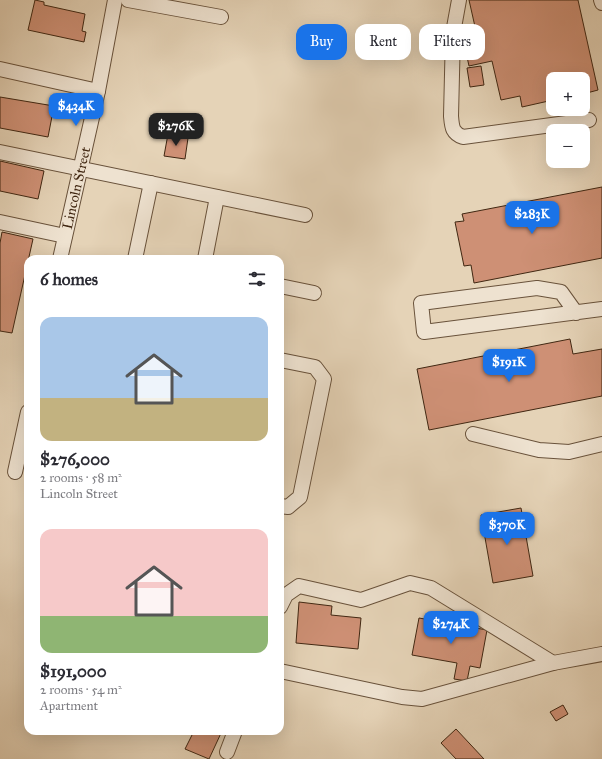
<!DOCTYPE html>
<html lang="en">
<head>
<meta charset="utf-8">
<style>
	:root { --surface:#fff; --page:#f7f7f7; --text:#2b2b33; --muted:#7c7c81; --accent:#1a73e8 }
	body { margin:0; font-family:"IM FELL Great Primer",serif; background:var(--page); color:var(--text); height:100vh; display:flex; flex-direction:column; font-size:15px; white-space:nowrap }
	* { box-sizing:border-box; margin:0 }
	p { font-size:13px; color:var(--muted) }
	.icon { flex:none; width:22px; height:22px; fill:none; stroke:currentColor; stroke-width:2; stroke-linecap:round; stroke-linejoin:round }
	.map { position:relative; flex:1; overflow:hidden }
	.panel { position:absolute; left:24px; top:255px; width:260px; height:480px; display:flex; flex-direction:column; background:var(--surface); border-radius:12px; box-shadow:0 4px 16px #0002 }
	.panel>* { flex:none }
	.hud { position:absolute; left:296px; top:24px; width:246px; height:36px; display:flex; gap:8px }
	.buttons { position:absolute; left:546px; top:72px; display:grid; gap:8px }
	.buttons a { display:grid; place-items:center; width:44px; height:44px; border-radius:8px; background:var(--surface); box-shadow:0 4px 16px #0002; font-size:20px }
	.price { position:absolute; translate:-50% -34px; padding:0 9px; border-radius:8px; background:var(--accent); color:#fff; font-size:13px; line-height:26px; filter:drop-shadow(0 1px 2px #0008) }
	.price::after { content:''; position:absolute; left:50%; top:24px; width:12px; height:9px; margin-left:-6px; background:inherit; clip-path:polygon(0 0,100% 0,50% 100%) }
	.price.selected { background:#222; color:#fff }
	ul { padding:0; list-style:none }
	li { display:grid; align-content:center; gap:8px; height:212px; padding:0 16px }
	li span { display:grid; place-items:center; height:124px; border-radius:12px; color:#555 }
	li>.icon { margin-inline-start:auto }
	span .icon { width:72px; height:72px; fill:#fffc; stroke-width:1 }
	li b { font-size:17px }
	h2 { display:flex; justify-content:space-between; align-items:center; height:48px; padding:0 16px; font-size:17px }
	.tag { padding:0 14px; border-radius:12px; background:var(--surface); box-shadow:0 4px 16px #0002; font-size:14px; line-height:36px }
	.tag.selected { background:var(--accent); color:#fff }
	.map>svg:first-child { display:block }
	.building { fill:#ce9075; stroke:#402712 }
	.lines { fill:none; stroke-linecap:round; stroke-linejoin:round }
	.minor-casing { stroke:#69523b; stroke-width:16 }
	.minor { stroke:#eee2d0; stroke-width:14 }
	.labels { text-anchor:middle; stroke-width:3; stroke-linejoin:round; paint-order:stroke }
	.street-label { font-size:14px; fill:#402712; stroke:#eee2d0 }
</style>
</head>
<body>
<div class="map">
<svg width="602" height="759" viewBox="0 0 602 759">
	<rect width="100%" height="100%" fill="#e5d3b7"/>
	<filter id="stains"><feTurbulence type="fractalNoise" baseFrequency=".005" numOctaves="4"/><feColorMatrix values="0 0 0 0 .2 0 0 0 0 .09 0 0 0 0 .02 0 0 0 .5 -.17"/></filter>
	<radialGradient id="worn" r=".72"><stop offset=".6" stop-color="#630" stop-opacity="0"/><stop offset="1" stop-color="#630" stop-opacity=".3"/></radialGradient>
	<g class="building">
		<polygon points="35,0 44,2 44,5 85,14 82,31 86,32 84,42 28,30"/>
		<polygon points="469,0 578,0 598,90 583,94 583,79 553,79 553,100 522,107 520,96 501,100 492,61 469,66 464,43 478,40"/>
		<polygon points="481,66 484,85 470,87 467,68"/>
		<polygon points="0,97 54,106 48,137 0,128"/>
		<polygon points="168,134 188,138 185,159 164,156"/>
		<polygon points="0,161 44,171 38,199 0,191"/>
		<polygon points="602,187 602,258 474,283 471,265 464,266 455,222 464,221 462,214"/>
		<polygon points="2,232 33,239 12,333 0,331 0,243"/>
		<polygon points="570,339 573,354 602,349 602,396 429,430 417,369"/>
		<polygon points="521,508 533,576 493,583 481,515"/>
		<polygon points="299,602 332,606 331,615 361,618 358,649 296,643"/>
		<polygon points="419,618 487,630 480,668 470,666 467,681 454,679 457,663 412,655"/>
		<polygon points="563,705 568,714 556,721 550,712"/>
		<polygon points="456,729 484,759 456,759 441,743"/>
		<polygon points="194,731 222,731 209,759 185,749"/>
	</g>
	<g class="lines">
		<g class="minor-casing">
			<g id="minor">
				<polyline points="128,0 221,17"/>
				<path d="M459,0L453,33L451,116C452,127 452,133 463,137L589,120"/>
				<polyline points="601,0 602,3"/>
				<polyline points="0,69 98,91"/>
				<polyline points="0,152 305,215"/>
				<polyline points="0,222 65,236"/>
				<polyline points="60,259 98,91 115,0"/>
				<polyline points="135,259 151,183"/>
				<polyline points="205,259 217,197"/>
				<polyline points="280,286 314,293"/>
				<path d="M576,313L561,292L537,288L421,303L424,332C483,324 543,317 602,309"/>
				<polyline points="280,360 315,367 324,379 300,497 288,507 280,506"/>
				<polyline points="473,434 539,450 569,452 602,444"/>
				<polyline points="15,472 28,412"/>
				<polyline points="280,607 286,595 299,586 361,600 410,583 431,588 553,663"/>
				<polyline points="280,671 402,697 422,699 553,663 602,654"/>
				<polyline points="227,752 235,731"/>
			</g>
		</g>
		<use href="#minor" class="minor"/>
	</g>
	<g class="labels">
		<g class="street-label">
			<text transform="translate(76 188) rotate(-77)" y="5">Lincoln Street</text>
		</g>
	</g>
	<rect width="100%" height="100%" filter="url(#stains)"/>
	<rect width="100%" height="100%" fill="url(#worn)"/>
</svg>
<div class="buttons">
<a>+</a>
<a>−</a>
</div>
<b class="price" style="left:76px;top:127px">$434K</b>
<b class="price selected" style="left:176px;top:147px">$276K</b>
<b class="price" style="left:532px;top:235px">$283K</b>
<b class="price" style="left:509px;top:383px">$191K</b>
<b class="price" style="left:507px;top:546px">$370K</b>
<b class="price" style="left:451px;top:645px">$274K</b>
<div class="hud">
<a class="tag selected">Buy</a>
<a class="tag">Rent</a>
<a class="tag">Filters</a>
</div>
<section class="panel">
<h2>6 homes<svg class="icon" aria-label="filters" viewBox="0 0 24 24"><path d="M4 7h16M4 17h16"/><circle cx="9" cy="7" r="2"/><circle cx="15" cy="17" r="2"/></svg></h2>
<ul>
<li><span style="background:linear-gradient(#a9c7e8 65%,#c2b280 0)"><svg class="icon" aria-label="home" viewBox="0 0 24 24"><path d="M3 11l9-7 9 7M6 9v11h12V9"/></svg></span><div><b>$276,000</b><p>2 rooms · 58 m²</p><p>Lincoln Street</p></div></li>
<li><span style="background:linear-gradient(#f6c9c9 70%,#8fb573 0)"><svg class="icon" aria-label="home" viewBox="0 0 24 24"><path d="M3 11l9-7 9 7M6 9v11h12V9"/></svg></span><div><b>$191,000</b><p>2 rooms · 54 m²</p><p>Apartment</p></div></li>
</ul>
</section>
</div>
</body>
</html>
